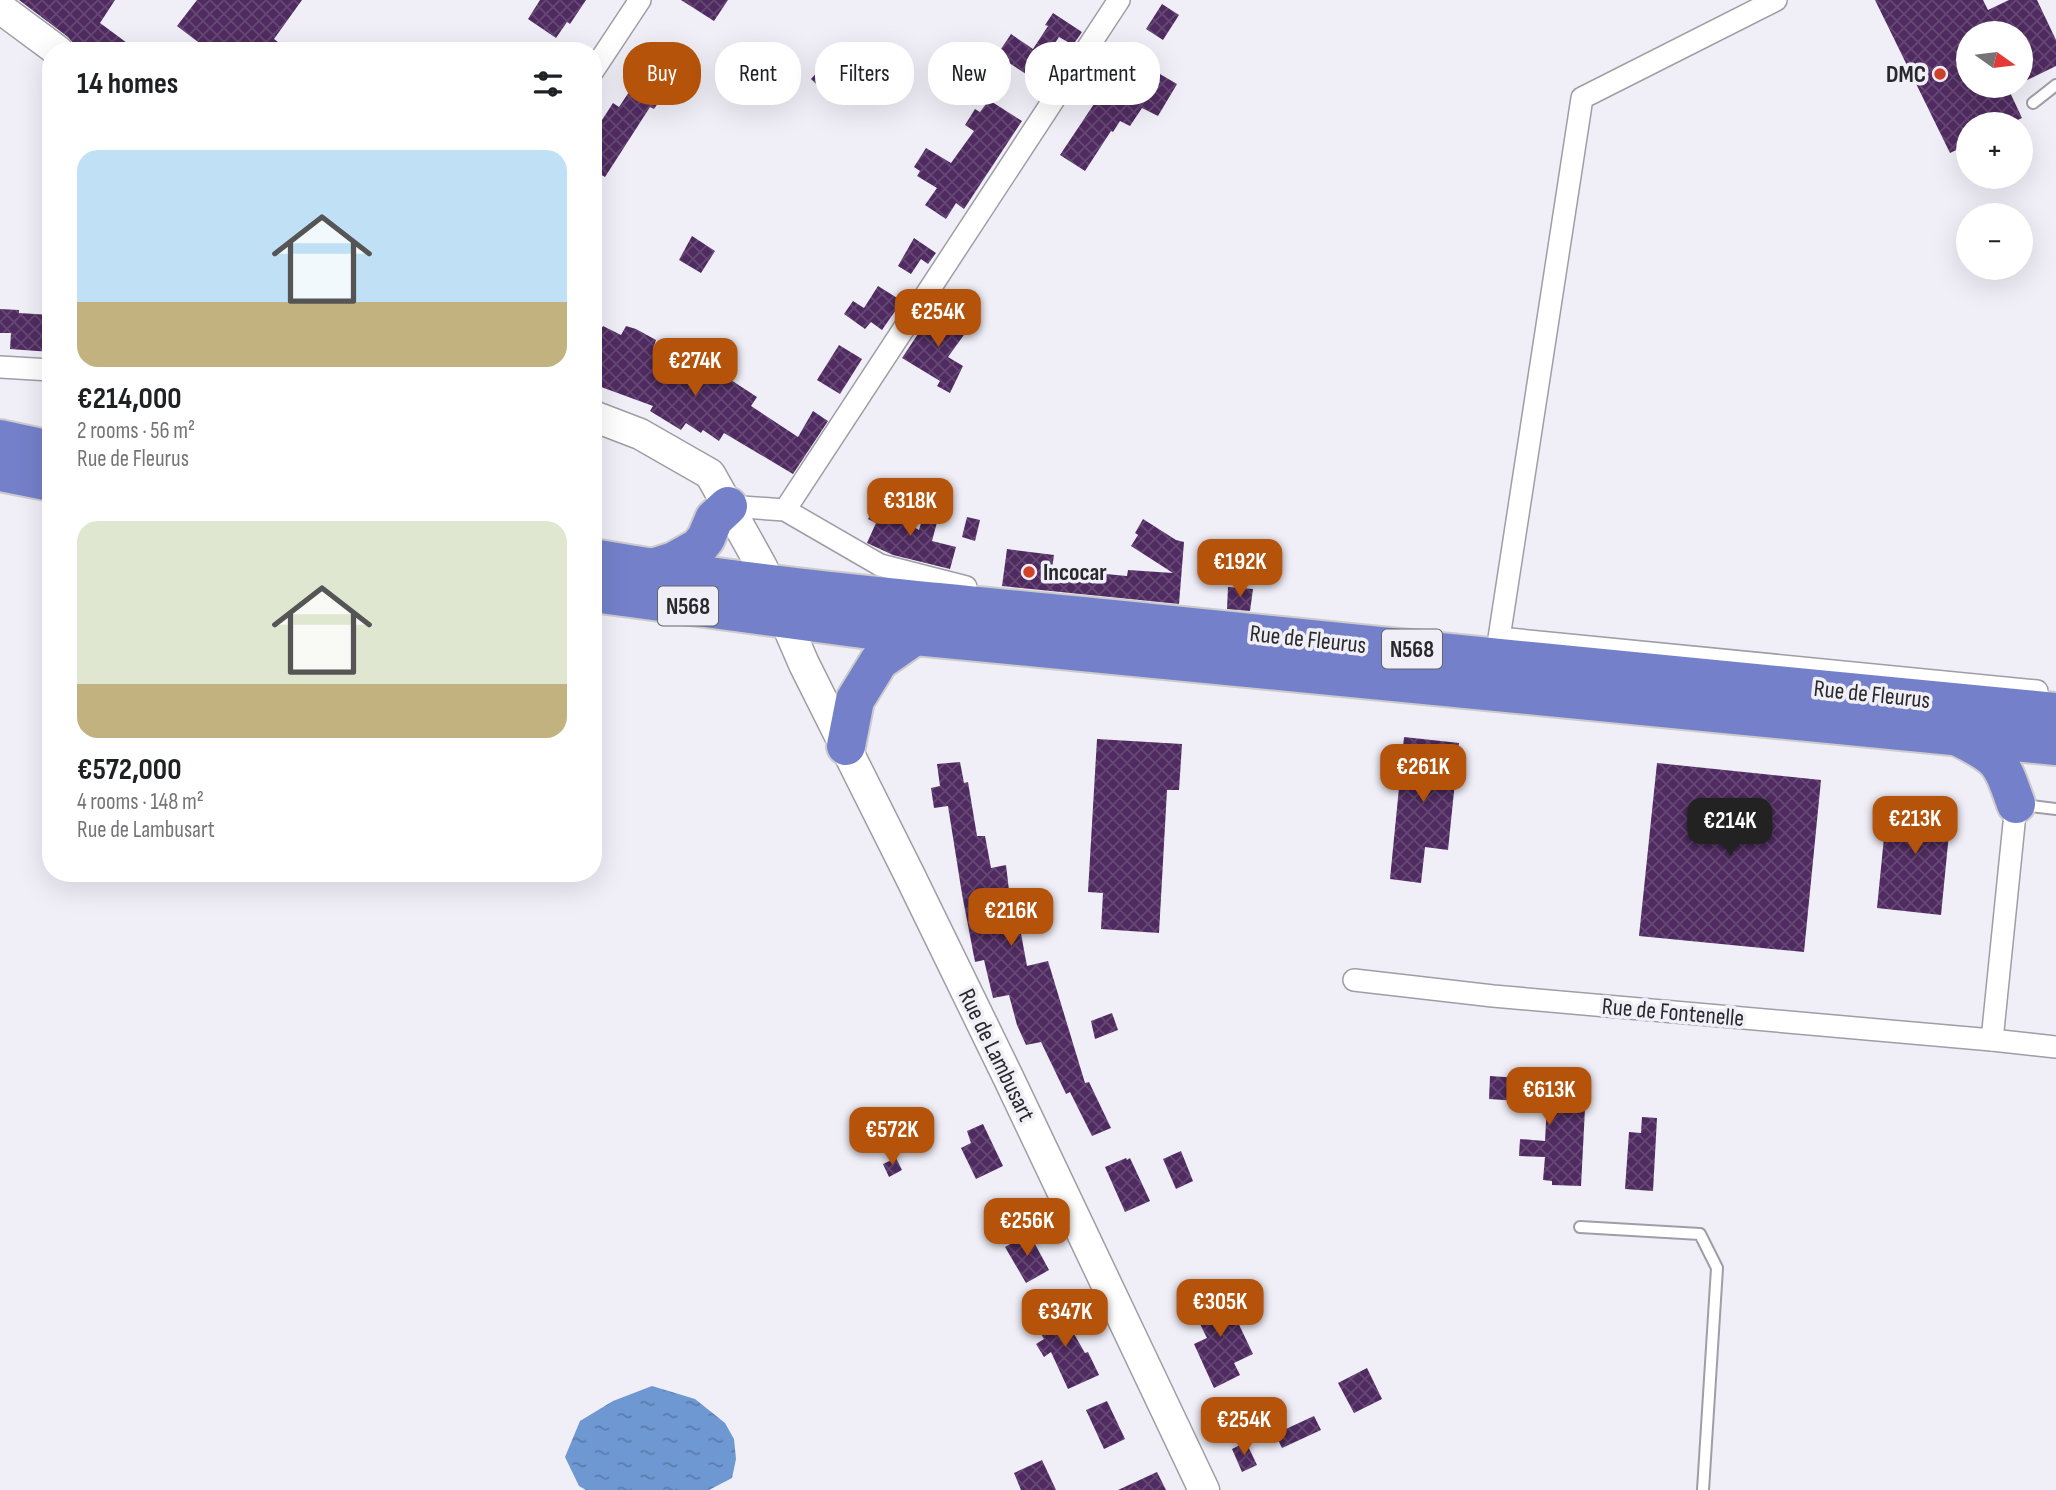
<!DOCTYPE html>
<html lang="en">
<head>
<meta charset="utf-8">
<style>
	:root { --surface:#fff; --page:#f2f2f2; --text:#202124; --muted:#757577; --accent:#b45309 }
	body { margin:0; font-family:"Sofia Sans Condensed",sans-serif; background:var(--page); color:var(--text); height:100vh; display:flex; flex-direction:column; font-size:26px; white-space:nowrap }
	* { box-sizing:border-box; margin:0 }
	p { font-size:23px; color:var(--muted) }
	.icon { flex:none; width:38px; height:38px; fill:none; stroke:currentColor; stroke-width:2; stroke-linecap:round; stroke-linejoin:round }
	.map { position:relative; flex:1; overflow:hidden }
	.details { position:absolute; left:42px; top:42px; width:560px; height:840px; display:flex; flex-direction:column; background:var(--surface); border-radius:28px; box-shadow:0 7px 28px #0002 }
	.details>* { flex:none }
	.hud { position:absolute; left:623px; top:42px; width:665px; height:63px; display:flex; gap:14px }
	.needle { width:46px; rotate:104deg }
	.buttons { position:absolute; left:1956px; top:21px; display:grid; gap:14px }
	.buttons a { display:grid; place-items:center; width:77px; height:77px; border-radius:50%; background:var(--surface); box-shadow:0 7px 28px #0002; font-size:35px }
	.price { position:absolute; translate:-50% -60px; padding:0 16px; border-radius:14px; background:var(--accent); color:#fff; font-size:23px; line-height:46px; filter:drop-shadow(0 2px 4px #0008) }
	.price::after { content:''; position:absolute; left:50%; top:42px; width:21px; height:16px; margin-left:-10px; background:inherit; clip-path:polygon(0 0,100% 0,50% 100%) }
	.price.selected { background:#222; color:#fff }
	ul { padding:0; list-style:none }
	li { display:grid; align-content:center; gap:14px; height:371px; padding:0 35px }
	li span { display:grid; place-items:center; height:217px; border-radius:21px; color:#555 }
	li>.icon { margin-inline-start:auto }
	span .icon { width:126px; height:126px; fill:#fffc; stroke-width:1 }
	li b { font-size:30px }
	h2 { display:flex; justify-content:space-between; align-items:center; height:84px; padding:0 35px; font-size:30px }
	.tag { padding:0 24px; border-radius:28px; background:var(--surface); box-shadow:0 7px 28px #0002; font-size:24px; line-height:63px }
	.tag.selected { background:var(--accent); color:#fff }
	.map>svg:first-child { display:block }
	.water { fill:url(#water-ripples) }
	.building { fill:url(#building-cross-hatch) }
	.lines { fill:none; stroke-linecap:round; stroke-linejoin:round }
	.lane-casing { stroke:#9f9da5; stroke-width:14 }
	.street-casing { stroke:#9f9da5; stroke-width:24 }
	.secondary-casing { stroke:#9f9da5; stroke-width:33 }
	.highway-casing { stroke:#cccbcc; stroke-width:42 }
	.lane { stroke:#fff; stroke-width:10 }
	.street { stroke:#fff; stroke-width:21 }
	.secondary { stroke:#fff; stroke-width:30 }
	.highway { stroke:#7480ca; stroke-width:38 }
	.poi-dot { fill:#ce4329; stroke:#f0eef7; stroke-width:2.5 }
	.labels { text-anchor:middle; stroke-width:7; stroke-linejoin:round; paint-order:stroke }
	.shield { fill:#f0eef7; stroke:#656368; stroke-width:2 }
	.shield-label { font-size:23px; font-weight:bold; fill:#29282b }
	.poi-label { font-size:24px; font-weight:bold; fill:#29282b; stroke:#f0eef7; text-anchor:end }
	.street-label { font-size:24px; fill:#29282b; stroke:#f0eef7 }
</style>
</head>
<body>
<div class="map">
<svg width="2056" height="1490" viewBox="0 0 2056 1490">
	<defs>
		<pattern id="water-ripples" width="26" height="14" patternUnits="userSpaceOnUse" patternTransform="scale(1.75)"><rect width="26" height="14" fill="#6e98d2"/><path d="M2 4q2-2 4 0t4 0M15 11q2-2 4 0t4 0" fill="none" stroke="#5a7cab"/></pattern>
		<pattern id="building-cross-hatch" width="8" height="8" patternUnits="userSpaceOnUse" patternTransform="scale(1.75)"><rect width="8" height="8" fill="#502b61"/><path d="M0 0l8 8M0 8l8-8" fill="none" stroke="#664874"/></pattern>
	</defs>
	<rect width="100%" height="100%" fill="#f0eef7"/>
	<polygon class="water" points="652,1386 695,1399 725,1423 734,1439 736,1459 732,1478 709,1490 586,1490 579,1486 565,1457 580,1421 613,1401"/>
	<g class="building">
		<polygon points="19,0 115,0 100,23 138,51 91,51 73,43 68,37"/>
		<polygon points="197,0 302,0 274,39 290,51 210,51 177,26"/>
		<polygon points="540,0 586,0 570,24 567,22 556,38 528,19"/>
		<polygon points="681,0 728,0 714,21"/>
		<polygon points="1875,0 1983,0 1988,10 2009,0 2037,0 2056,40 2056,66 2021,83 2021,33 1969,33 1969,86 2007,86 2022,118 2009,124 1969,124 1969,144 1950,153"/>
		<polygon points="1162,4 1179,15 1163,40 1146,29"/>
		<polygon points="1053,13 1082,32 1073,45 1059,37 1041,64 1052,71 1042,88 1028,79 1029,76 997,55 1011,34 1033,49 1048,26 1045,25"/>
		<polygon points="1112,46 1177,84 1158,116 1142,108 1130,126 1120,121 1113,132 1111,131 1085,171 1060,155 1110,80 1107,78 1110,74 1098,66"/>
		<polygon points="649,62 670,75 664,84 669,87 654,109 650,107 605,177 593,170 593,134 613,103 619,107"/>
		<polygon points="822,67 838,82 827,94 811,79"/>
		<polygon points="989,100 1022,121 964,209 956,203 946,219 925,205 937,188 917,176 920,171 914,167 926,148 951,163 974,131 965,125 975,109 980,112"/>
		<polygon points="692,236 715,251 701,273 679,260"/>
		<polygon points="914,238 936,253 928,264 921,259 911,274 898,266"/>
		<polygon points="878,286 902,301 882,330 871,322 865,329 844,314 853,301 864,308"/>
		<polygon points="936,307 969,328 948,357 963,366 950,393 937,386 940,381 902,358"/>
		<polygon points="0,309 19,310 19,313 51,315 51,352 10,349 11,333 0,333"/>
		<polygon points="603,326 621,335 626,326 636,329 656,340 653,349 666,357 665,361 688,376 690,374 696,378 698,375 706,381 714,369 757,397 751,406 798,437 813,411 828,421 793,474 724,433 719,441 703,430 701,433 686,423 681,430 650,411 653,406 593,384 593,330 599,333"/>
		<polygon points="839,345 862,359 840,394 817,380"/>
		<polygon points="875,505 919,530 926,507 940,511 932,541 956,547 950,569 893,555 867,543 876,523 868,519"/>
		<polygon points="967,517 980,520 975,541 962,537"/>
		<polygon points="1143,519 1176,540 1184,542 1179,604 1002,586 1007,549 1054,555 1052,569 1127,576 1128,570 1173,573 1131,546 1138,535 1135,533"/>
		<polygon points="1228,587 1253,589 1250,611 1227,609"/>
		<polygon points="1404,737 1459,743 1448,850 1425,847 1421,883 1390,879"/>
		<polygon points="1097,739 1182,744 1179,790 1167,790 1159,933 1101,929 1103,893 1088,892"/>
		<polygon points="960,762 964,783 968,782 977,836 985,836 991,868 1006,865 1013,924 1019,923 1027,966 1048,961 1085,1083 1089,1082 1111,1128 1092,1136 1070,1092 1066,1094 1041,1042 1026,1045 1017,1025 1009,995 993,998 984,960 975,962 962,894 948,806 934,808 931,788 940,786 937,764"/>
		<polygon points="1657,763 1821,780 1804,952 1639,936"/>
		<polygon points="1888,797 1928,801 1933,798 1936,802 1952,803 1941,915 1877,908"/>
		<polygon points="1112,1013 1118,1030 1095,1039 1091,1021"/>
		<polygon points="1490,1076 1564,1081 1563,1108 1585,1109 1581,1186 1552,1185 1552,1181 1543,1180 1545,1157 1519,1156 1520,1139 1545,1141 1547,1103 1489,1099"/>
		<polygon points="1642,1117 1657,1118 1653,1191 1625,1189 1629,1132 1641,1133"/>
		<polygon points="983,1124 1003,1166 976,1179 961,1148 971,1143 967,1131"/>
		<polygon points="1181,1151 1193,1181 1176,1189 1163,1159"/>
		<polygon points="896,1158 902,1170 889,1177 883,1164"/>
		<polygon points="1126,1158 1127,1160 1130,1158 1150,1201 1125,1212 1105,1167"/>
		<polygon points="1029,1233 1049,1270 1026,1283 1005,1247"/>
		<polygon points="1223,1291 1253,1354 1234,1363 1240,1375 1214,1388 1194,1344 1207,1338 1191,1306"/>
		<polygon points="1058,1306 1085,1353 1088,1352 1099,1375 1068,1389 1051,1352 1044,1357 1036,1344 1044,1339 1033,1321"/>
		<polygon points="1367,1368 1382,1399 1354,1413 1338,1383"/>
		<polygon points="1107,1401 1125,1439 1104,1449 1086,1410"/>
		<polygon points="1314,1416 1321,1430 1282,1448 1275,1434"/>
		<polygon points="1246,1442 1257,1465 1242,1472 1232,1449"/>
		<polygon points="1042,1460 1056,1490 1021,1490 1014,1473"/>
		<polygon points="1157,1472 1166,1490 1118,1490"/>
	</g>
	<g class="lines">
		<g class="lane-casing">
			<g id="lane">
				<polyline points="2033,103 2056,85"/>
				<polyline points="2023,805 2056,809"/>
				<polyline points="1580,1227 1700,1234 1717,1268 1703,1490"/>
			</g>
		</g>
		<g class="street-casing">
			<g id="street">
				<polyline points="1776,0 1582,98 1499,638 2037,691"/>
				<polyline points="593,71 640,0"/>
				<polyline points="0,367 51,370"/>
				<polyline points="728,506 785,510 880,565 966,587"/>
				<polyline points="785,510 1119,0"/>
				<polyline points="1354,980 1493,996 1992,1040 2056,1047"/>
				<polyline points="1992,1040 2016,804"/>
			</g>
		</g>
		<g class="secondary-casing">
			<g id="secondary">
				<polyline points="0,8 58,51"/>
				<polyline points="593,416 640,434 710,474 728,506 762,567 804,664 909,874 1009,1079 1204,1490"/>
			</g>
		</g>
		<g class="highway-casing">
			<g id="highway">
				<polyline points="0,439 51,450"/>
				<polyline points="0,472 51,482"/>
				<path d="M593,558C768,589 946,602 1122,620C1433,652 1745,682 2056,712"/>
				<polyline points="652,568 674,561 699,547 706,538 714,519 728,506"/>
				<polyline points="593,593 915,636 2056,746"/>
				<path d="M1960,738C2001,758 2001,762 2016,804"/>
				<polyline points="846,746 855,700 879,661 915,636"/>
			</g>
		</g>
		<use href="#lane" class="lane"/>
		<use href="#street" class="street"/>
		<use href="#secondary" class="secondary"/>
		<use href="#highway" class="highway"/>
	</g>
	<g class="poi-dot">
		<circle cx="1940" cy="74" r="7"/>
		<circle cx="1029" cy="572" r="7"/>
	</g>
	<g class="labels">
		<g class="shield">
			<rect x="658" y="586.5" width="60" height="39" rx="5"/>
			<rect x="1382" y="629.5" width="60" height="39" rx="5"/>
		</g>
		<g class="shield-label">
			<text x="688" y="614">N568</text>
			<text x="1412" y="657">N568</text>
		</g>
		<g class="poi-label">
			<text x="1926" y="82">DMC</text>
			<text x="1043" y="580" text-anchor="start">Incocar</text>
		</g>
		<g class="street-label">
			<text transform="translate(1308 639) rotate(6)" y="8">Rue de Fleurus</text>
			<text transform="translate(1872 694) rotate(6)" y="8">Rue de Fleurus</text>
			<text transform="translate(1673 1012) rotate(5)" y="8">Rue de Fontenelle</text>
			<text transform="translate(997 1055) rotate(64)" y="8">Rue de Lambusart</text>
		</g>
	</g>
</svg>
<div class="buttons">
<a><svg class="needle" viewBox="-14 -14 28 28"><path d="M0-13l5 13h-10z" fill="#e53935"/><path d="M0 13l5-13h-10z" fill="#757577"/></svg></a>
<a>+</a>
<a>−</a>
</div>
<b class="price" style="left:938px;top:349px">€254K</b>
<b class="price" style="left:695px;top:398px">€274K</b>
<b class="price" style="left:910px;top:538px">€318K</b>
<b class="price" style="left:1240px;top:599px">€192K</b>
<b class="price" style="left:1423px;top:804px">€261K</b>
<b class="price" style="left:1915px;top:856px">€213K</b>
<b class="price selected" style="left:1730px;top:858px">€214K</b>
<b class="price" style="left:1011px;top:948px">€216K</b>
<b class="price" style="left:1549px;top:1127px">€613K</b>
<b class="price" style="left:892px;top:1167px">€572K</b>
<b class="price" style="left:1027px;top:1258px">€256K</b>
<b class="price" style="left:1220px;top:1339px">€305K</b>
<b class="price" style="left:1065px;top:1349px">€347K</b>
<b class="price" style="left:1244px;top:1457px">€254K</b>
<div class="hud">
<a class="tag selected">Buy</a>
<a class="tag">Rent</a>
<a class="tag">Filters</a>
<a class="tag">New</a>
<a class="tag">Apartment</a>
</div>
<section class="details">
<h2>14 homes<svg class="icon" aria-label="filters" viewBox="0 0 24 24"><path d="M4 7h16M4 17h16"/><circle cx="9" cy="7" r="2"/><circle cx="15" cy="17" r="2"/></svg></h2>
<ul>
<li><span style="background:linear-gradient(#bfe0f5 70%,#c2b280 0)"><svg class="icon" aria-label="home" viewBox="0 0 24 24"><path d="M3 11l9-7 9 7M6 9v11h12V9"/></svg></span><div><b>€214,000</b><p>2 rooms · 56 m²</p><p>Rue de Fleurus</p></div></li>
<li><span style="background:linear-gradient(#dfe7d0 75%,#c2b280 0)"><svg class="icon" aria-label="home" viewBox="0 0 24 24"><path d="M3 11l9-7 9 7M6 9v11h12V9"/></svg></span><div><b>€572,000</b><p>4 rooms · 148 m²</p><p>Rue de Lambusart</p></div></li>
</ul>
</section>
</div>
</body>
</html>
